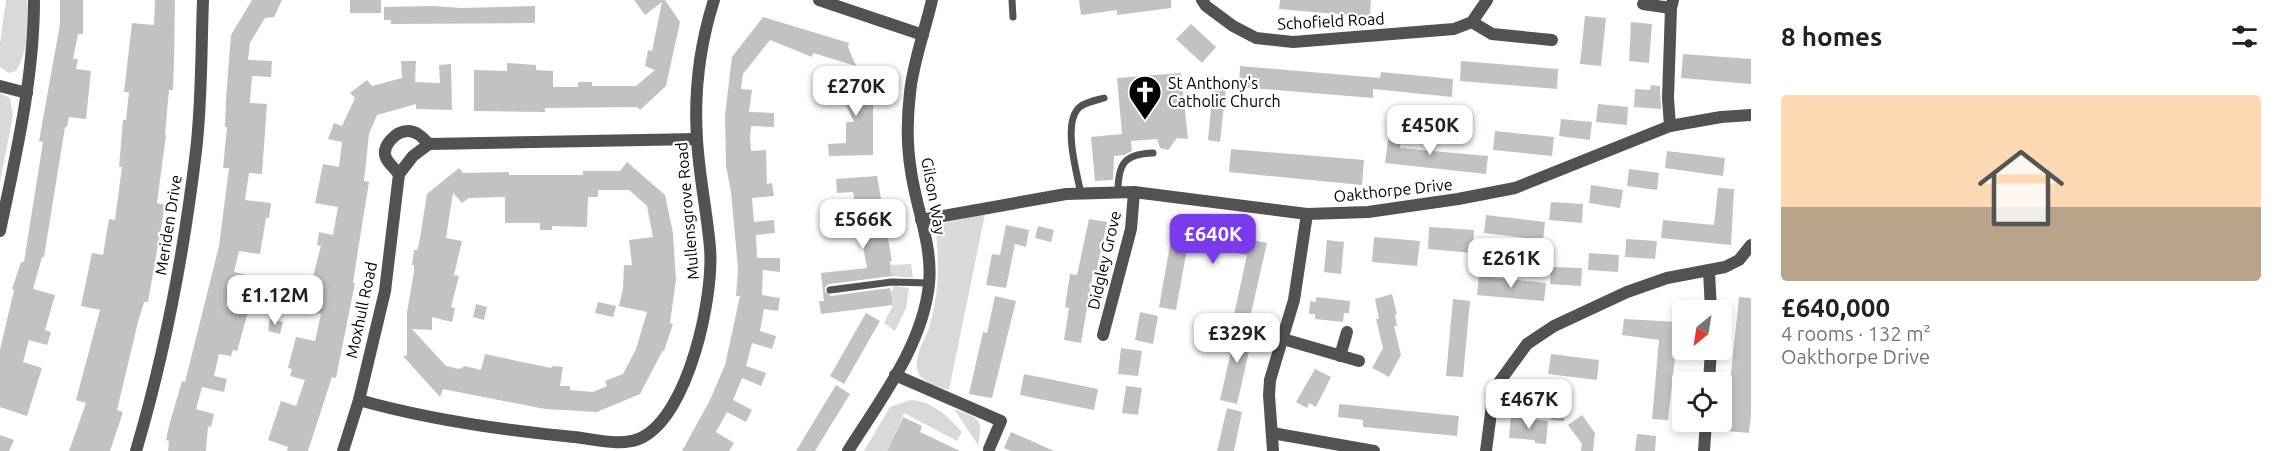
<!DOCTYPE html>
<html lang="en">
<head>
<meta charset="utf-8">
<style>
	:root { --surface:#fff; --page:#f2f2f2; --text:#222; --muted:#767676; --line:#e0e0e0; --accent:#7c3aed }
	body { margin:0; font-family:Ubuntu,sans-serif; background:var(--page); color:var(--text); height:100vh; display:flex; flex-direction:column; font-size:22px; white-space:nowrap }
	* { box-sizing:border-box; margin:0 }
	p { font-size:20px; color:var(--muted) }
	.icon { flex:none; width:33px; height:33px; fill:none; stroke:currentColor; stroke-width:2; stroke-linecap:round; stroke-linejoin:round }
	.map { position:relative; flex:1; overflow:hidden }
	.drawer { display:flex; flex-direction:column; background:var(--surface); width:540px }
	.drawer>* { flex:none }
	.needle { width:39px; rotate:210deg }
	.fabs { position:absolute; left:1672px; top:300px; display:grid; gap:12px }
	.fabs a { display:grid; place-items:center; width:60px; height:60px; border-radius:6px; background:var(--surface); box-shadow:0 3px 9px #0003; font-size:30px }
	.price { position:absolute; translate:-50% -51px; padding:0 14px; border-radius:12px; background:#fff; color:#222; font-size:20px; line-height:39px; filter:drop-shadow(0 2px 3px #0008) }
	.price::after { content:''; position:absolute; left:50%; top:36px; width:18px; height:14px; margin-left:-9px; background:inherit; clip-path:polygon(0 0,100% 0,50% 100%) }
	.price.selected { background:var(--accent); color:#fff }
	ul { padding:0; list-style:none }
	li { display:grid; align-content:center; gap:12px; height:318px; padding:0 30px }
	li+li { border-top:2px solid var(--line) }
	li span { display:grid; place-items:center; height:186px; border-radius:6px; color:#555 }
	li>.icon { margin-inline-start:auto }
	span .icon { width:108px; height:108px; fill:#fffc; stroke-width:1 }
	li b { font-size:26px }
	h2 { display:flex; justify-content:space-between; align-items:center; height:72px; padding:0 30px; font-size:26px }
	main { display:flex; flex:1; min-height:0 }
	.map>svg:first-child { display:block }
	.green { fill:#d9d9d9 }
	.building { fill:#c2c2c2; fill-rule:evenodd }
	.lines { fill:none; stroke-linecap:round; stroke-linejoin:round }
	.lane { stroke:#525252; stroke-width:7 }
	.street { stroke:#525252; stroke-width:12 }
	.labels { text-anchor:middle; stroke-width:4.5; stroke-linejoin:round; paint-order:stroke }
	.street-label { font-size:16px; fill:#000; stroke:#fff }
	.poi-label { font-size:16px; fill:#000; stroke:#fff; text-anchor:start }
</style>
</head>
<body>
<main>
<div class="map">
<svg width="1751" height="451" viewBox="0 0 1751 451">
	<rect width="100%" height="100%" fill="#fff"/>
	<g class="green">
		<path d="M6,0H27C29,22 28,52 16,71L9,73L0,67V43Z"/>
		<polygon points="0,93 10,98 13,115 0,183"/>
		<path d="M985,214L949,390C938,386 924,384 918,372C913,359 924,341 929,328C939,296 939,266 936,232L945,223Z"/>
		<polygon points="911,264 913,278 892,276 891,265"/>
		<polygon points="894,286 909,288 906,308 895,331 884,323 893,305 891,292"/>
		<path d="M910,400C931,400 949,417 962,432L957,441L904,413L887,451H864L890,407Z"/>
		<path d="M954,409C978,418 984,418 978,445Z"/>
	</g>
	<g class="building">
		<polygon points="60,0 83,0 83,34 78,34 73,59 78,59 76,69 91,71 86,119 69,117 67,127 65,127 44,257 42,257 33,289 55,295 45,330 51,332 47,345 29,340 23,362 42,368 27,416 0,407 0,350 14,290 12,289 21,262 24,262 43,142 39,141 60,24"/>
		<polygon points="155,0 175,0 174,63 173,90 169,90 165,135 166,135 157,203 165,205 148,302 144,302 138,322 117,410 123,412 110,451 69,451 86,403 76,400 100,310 81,306 92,253 103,255 109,219 115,220 122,167 119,167 123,120 126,120 129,92 124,92 132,23 154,25"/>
		<polygon points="252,0 282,0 274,17 265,18 250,43 248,60 272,61 271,77 252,76 250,103 267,104 262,174 249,173 245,200 271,203 269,218 266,218 260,254 239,251 234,272 252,276 249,288 232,284 226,306 248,312 237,351 233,350 231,356 219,354 214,376 227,379 224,392 202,387 196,409 214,414 211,427 208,426 206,451 168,451 169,441 166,440 169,426 182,381 185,382 219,246 229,168 223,168 227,127 225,127 226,98 231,35"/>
		<rect x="350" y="0" width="31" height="13"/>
		<polygon points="634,0 665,0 680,22 666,86 640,110 637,107 545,108 545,112 474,111 474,70 507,71 507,63 536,65 536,70 553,71 553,87 578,87 578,82 592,82 592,86 636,86 655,70 645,66 648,50 652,51 662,2 645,15"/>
		<polygon points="1079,0 1171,0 1171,8 1117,15 1117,10 1081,15"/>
		<polygon points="1280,0 1371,0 1370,17 1279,9"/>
		<polygon points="433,6 461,8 535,6 535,23 391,24 391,20 384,20 384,7"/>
		<polygon points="1585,16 1606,18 1601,66 1580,64"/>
		<polygon points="763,17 849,43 848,47 856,66 813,53 812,57 770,40 743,74 741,89 752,90 749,112 774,113 774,127 751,126 750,138 751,151 766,150 767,184 772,183 774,196 752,198 754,222 774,220 775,233 756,235 757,258 780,258 780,272 763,270 762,295 780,298 778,311 764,309 760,331 776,336 772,349 752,343 746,366 766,373 761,386 742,378 733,400 752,410 746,422 727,412 716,432 734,443 729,451 682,451 710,400 725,365 740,296 736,296 738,269 731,192 726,166 725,115 732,57"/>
		<polygon points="1631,22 1652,24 1649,63 1629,61"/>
		<polygon points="1191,24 1216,47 1202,63 1176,39"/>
		<polygon points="1683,54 1751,59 1751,84 1681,78"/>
		<polygon points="401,61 416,61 415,82 440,83 439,65 451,64 452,110 416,109 416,104 377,115 369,134 364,181 369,182 356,263 353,283 355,283 336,378 332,377 308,451 287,451 288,447 268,440 281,401 296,406 305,380 290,376 292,369 288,368 296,337 315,341 321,314 304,310 321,246 317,245 319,232 333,235 338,207 315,203 323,164 339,167 342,142 328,139 334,123 342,126 355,98 350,93 367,80 372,86 402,78"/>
		<polygon points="1461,61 1558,69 1557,89 1460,81"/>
		<polygon points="1240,66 1380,78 1381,72 1453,79 1452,97 1373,89 1373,98 1239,87"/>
		<polygon points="857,67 873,102 873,155 829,156 828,144 846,143 846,122 854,122 839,90 844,88 837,75"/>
		<polygon points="1181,73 1188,139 1177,138 1168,150 1160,148 1157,139 1131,141 1132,151 1124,155 1114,156 1113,180 1095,181 1091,137 1122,134 1117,78"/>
		<polygon points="1214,78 1227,79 1220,142 1208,140"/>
		<polygon points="1651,85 1660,86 1661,109 1634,107 1635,89 1650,90"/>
		<polygon points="1598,104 1628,107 1627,125 1596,122"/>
		<polygon points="1391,119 1404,121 1400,148 1488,156 1486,174 1385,163"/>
		<polygon points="1561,119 1592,122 1590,140 1559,136"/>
		<polygon points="1495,131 1554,137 1552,156 1493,150"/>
		<polygon points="1231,149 1364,160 1362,185 1229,172"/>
		<polygon points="1667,151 1725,158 1723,176 1665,168"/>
		<path d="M627,162L665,195L673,233L676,280L670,323L673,324L664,351L663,350L640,394L597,412L545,409L443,389L440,397L403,356L407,355V312L414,271V265H412L414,250H417L419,244L427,194L459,168L463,173L509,172V175H583V171H620ZM598,190H629L647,206L653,237L629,240L632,265H624L623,288L619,306L647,312L636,349L623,374L605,381L607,386L593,392L570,390V386H560L563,367L552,366L551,368L485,354L481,370L465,366L459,369L446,366L412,329L432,330V317L452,322L455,308L451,307L459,276L454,275L462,241L446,238L453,193L462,203L469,198L505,197V223H540V230H552V226L587,227L588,197H598Z"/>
		<polygon points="1629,169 1659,173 1657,190 1627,186"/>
		<polygon points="877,176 892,261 890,261 892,276 829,284 825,287 825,291 831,296 890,288 893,305 821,314 819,301 824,301 821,273 867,268 853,192 837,193 836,179"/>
		<polygon points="1591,185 1623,190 1620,208 1589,203"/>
		<polygon points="1718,188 1734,189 1731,245 1661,238 1663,220 1714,225"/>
		<polygon points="1551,202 1583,204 1582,223 1549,220"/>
		<polygon points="1486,215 1545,222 1543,240 1484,233"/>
		<polygon points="1089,219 1107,222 1096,273 1093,273 1081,343 1064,340 1069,308 1065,307 1070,274 1077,275"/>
		<polygon points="1174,223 1267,243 1249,322 1233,319 1247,255 1188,243 1176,310 1159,307"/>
		<polygon points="1006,225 1029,230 1026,247 1015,244 1006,288 986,285 992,254 1000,255"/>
		<polygon points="1038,226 1054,230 1051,242 1035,238"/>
		<polygon points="1429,227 1474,230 1473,253 1428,249"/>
		<polygon points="1374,237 1420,241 1417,266 1372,262"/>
		<polygon points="1626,239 1657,241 1655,259 1625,257"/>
		<polygon points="1327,240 1344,242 1341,274 1324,272"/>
		<polygon points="1589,253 1619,255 1618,272 1588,270"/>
		<polygon points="1551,267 1582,268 1581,286 1550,284"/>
		<polygon points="1479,276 1546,283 1544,301 1477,295"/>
		<polygon points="1392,294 1397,314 1395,315 1397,326 1394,326 1401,355 1389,377 1372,368 1383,348 1376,319 1379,319 1375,299"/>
		<polygon points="995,296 1016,301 992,398 969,394 983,332 987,333"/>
		<polygon points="1316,297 1350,301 1349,313 1344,313 1343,322 1315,319 1315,314 1309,314 1310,301 1316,302"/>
		<polygon points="1739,297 1751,298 1751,414 1749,433 1725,431"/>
		<polygon points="1453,299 1470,301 1463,377 1446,376"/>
		<polygon points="598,302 616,306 613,317 595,313"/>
		<polygon points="476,304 487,307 484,320 473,317"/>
		<polygon points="1140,312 1158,316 1153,344 1135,340"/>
		<polygon points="866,313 880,321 844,384 830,376"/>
		<polygon points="270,319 283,322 280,334 268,331"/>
		<polygon points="1624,319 1679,322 1668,420 1652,419 1659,340 1622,335"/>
		<polygon points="1237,325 1254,329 1237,404 1220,400"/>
		<polygon points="1121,348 1142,351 1138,376 1118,374"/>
		<polygon points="1551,354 1599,360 1597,380 1548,374"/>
		<polygon points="1315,369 1331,377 1316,407 1309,403 1307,408 1296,402"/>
		<polygon points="1024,374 1098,389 1094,410 1020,395"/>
		<polygon points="1523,382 1534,383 1533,395 1521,394"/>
		<polygon points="836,385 850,394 815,451 796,451"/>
		<polygon points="1126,386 1142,388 1138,415 1122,413"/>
		<polygon points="1339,404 1459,416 1457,436 1363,427 1363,420 1338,417"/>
		<polygon points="1552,407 1565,409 1564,421 1551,420"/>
		<polygon points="1227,408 1242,412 1234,451 1217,451"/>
		<polygon points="1582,415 1595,433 1593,451 1581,451 1582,444 1568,425"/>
		<polygon points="903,417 922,426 920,432 960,451 887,451"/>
		<polygon points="1511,417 1548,421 1546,444 1535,443 1535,440 1509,438"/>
		<polygon points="1011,432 1025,438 1054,451 1011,451 1004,448"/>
		<polygon points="1637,434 1656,436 1655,451 1635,451"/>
		<polygon points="0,435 14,440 9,451 0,451"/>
	</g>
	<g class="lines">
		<g class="lane">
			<polyline points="1012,0 1013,17"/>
			<path d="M1118,192C1118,164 1124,154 1153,153"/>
			<path d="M1081,194C1077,173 1061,120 1081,106C1087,102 1097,100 1104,98"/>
			<polyline points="830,290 892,282 929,283"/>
		</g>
		<g class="street">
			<polyline points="819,0 923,35"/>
			<polyline points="1202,0 1206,6 1233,26 1256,38 1293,42 1454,29 1472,22 1487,0"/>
			<polyline points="1643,4 1671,8"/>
			<polyline points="1472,22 1492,34 1552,40"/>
			<polyline points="0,86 27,93"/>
			<polyline points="1670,126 1668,98 1671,8 1673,0"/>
			<path d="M399,174C395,169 389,164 386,158C381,146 396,131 408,131C417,131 423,138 429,144"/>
			<polyline points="921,220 1066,194 1134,192 1307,214 1368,212 1458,199 1515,188 1670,126 1721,117 1751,115"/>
			<path d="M0,231C16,155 34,78 34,0"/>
			<polyline points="1709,271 1711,310"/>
			<polyline points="1103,335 1131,229 1134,192"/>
			<polyline points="1283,339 1359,361"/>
			<polyline points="1340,356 1347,332"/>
			<polyline points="895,375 1001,421 989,449"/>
			<polyline points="1709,382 1711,350"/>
			<path d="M359,400C430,420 500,430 574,437C594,439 622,447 641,438C689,415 714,296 710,248C707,212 699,176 697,139C694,93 700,44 714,0"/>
			<polyline points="1272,433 1374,451"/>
			<path d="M136,451C165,353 184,252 196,151C202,101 201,50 203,0"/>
			<polyline points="343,451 359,400 385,291 399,174 413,156 429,144 697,139"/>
			<path d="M848,451C880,400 923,345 929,284C933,246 916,208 911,171C907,147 907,118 910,93C913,62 925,31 932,0"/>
			<polyline points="1273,451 1269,395 1270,380 1294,300 1307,214"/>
			<polyline points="1486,451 1492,405 1500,381 1527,344 1554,326 1627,292 1667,278 1725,267 1739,260 1751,245"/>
			<polyline points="1704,451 1706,422"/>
		</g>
	</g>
	<defs>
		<g id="church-pin" transform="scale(1.725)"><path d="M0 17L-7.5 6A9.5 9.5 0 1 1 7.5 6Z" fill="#000" stroke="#fff"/><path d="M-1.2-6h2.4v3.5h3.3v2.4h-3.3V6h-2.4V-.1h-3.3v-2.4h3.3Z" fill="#fff"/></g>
	</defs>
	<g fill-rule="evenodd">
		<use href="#church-pin" x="1145" y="92"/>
	</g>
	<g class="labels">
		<g class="street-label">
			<text transform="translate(1331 21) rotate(-3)" y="6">Schofield Road</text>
			<text transform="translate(1393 190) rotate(-6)" y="6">Oakthorpe Drive</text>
			<text transform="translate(934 196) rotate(80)" y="6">Gilson Way</text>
			<text transform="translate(687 211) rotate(-95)" y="6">Mullensgrove Road</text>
			<text transform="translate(168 225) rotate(-81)" y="6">Meriden Drive</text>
			<text transform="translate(1104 260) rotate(-77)" y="6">Didgley Grove</text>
			<text transform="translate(361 310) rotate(-78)" y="6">Moxhull Road</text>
		</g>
		<g class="poi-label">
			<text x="1168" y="89">St Anthony's<tspan x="1168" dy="18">Catholic Church</tspan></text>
		</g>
	</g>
</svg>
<div class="fabs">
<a><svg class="needle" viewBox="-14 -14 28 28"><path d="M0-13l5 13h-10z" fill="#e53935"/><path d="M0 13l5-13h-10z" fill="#767676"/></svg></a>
<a><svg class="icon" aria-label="locate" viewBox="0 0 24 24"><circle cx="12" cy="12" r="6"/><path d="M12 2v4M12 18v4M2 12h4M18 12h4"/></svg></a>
</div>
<b class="price" style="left:856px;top:117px">£270K</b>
<b class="price" style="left:1430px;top:156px">£450K</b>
<b class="price" style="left:863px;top:250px">£566K</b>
<b class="price selected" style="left:1213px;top:265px">£640K</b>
<b class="price" style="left:1511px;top:289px">£261K</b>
<b class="price" style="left:275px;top:326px">£1.12M</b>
<b class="price" style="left:1237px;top:364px">£329K</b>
<b class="price" style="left:1529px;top:430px">£467K</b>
</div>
<section class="drawer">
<h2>8 homes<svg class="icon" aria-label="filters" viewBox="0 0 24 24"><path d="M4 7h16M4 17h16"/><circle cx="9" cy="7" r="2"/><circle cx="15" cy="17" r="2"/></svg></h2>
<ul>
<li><span style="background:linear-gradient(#ffd9b3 60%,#b9a48a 0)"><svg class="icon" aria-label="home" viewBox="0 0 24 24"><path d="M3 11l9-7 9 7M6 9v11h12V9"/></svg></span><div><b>£640,000</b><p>4 rooms · 132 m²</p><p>Oakthorpe Drive</p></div></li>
</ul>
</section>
</main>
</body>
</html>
